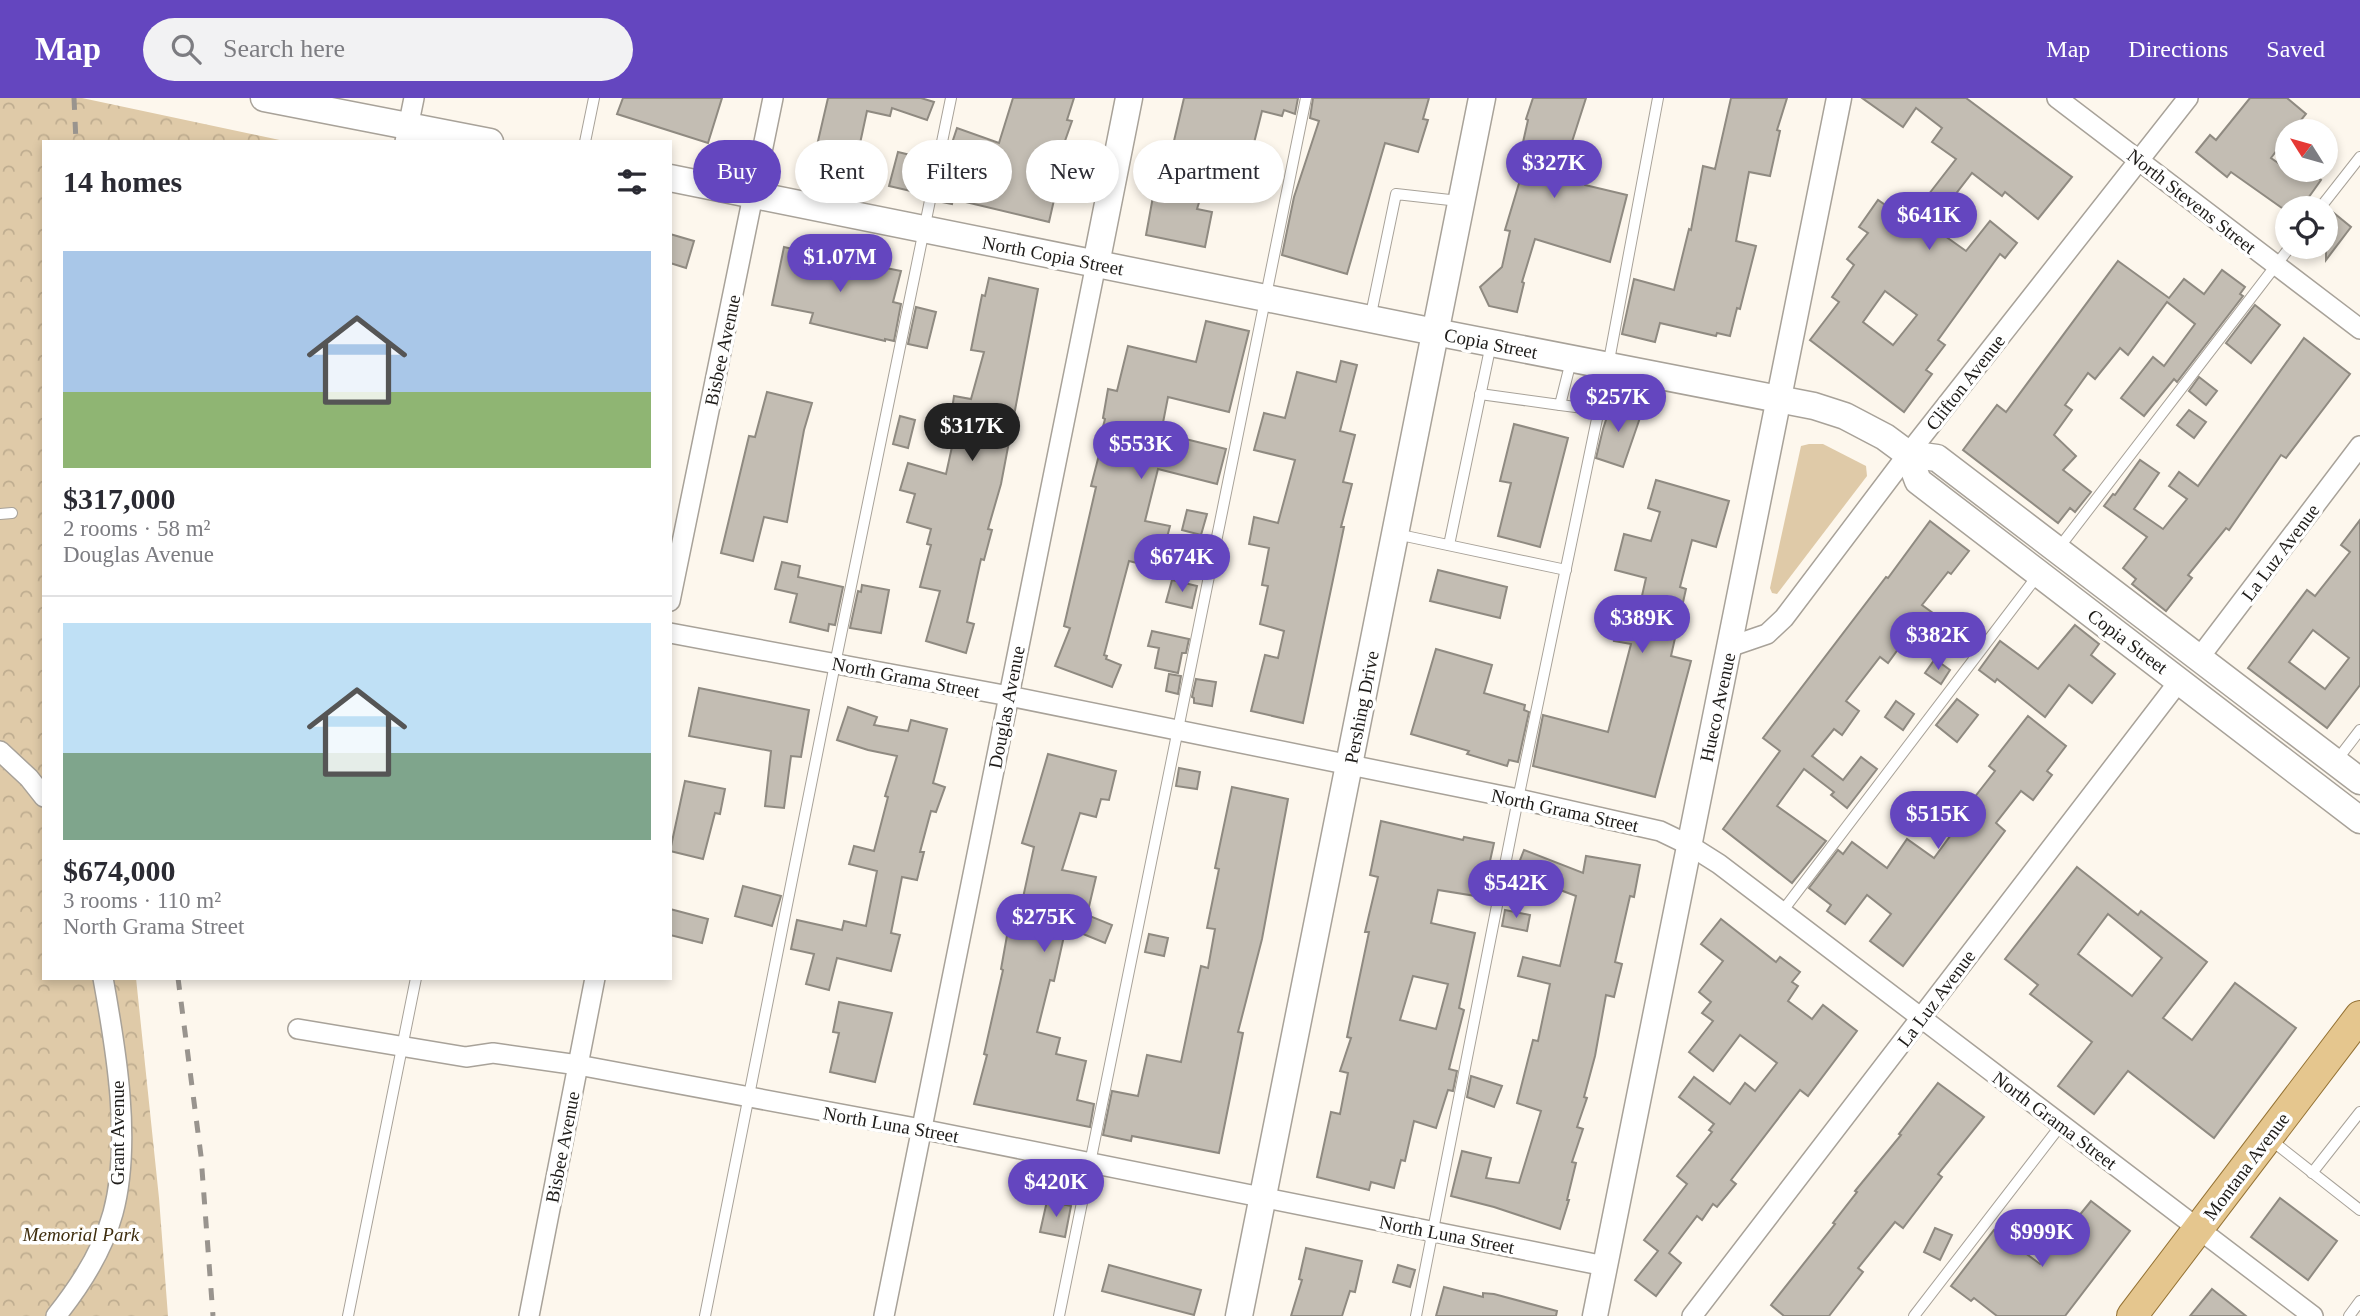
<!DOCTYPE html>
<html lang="en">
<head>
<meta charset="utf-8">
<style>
	:root { --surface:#fff; --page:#f2f2f3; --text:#2b2b33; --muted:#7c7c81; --line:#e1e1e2; --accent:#6446bf }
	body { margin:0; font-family:Georgia,serif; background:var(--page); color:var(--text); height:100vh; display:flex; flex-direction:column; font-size:26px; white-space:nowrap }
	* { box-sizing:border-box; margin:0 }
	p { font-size:23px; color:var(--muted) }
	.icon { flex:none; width:38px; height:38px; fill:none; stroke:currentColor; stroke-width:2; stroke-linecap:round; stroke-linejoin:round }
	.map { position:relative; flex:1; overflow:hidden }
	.sheet { position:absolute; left:42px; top:42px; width:630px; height:840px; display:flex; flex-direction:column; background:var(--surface); border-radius:0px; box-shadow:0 4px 10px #0003 }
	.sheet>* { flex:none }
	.hud { position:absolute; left:693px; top:42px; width:665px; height:63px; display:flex; gap:14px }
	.needle { width:46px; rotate:307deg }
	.fabs { position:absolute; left:2275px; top:21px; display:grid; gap:14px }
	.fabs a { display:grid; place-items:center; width:63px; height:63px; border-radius:50%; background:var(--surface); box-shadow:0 4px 10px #0003; font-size:35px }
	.price { position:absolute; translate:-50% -60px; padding:0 16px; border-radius:24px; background:var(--accent); color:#fff; font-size:23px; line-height:46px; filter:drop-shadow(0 2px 4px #0008) }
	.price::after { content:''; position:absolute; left:50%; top:42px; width:21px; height:16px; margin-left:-10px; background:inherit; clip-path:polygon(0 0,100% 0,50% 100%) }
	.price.current { background:#222; color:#fff }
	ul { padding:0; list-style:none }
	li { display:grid; align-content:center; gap:14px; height:371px; padding:0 21px }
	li+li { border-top:2px solid var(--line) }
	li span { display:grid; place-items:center; height:217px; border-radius:0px; color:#555 }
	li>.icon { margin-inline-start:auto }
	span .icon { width:126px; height:126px; fill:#fffc; stroke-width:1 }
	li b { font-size:30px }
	h2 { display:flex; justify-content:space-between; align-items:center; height:84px; padding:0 21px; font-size:30px }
	.pill { padding:0 24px; border-radius:32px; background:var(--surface); box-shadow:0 4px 10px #0003; font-size:24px; line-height:63px }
	.pill.current { background:var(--accent); color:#fff }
	header { display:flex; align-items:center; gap:42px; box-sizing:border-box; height:98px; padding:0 35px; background:var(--accent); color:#fff }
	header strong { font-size:33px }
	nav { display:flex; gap:38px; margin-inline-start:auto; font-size:24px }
	.search { width:490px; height:63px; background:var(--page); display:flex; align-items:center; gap:18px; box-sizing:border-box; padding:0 24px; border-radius:38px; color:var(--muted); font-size:26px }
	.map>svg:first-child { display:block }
	.green { fill:#dfcaa8 }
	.park { fill:url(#park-crowns) }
	.building { fill:#c3bdb3; stroke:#8f8a81; stroke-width:2; fill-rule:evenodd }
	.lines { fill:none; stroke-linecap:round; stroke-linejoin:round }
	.service-casing { stroke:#a8a299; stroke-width:12 }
	.minor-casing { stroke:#a8a299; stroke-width:22 }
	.tertiary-casing { stroke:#a8a299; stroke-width:27 }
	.secondary-casing { stroke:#a8a299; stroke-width:29 }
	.primary-casing { stroke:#947234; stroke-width:32 }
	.service { stroke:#fff; stroke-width:10 }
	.minor { stroke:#fff; stroke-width:19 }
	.tertiary { stroke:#fff; stroke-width:24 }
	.secondary { stroke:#fff; stroke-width:26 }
	.primary { stroke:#e5c68e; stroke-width:30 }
	.rail { stroke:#99948e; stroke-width:5; stroke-dasharray:12 12; stroke-linecap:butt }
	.labels { text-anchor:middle; stroke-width:7; stroke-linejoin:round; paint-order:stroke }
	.street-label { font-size:19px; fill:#1e1c19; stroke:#fff }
	.park-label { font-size:19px; font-style:italic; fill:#3e2d0e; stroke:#fff }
</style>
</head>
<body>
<header>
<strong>Map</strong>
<div class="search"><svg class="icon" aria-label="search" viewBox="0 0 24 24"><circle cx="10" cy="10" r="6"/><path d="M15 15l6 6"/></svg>Search here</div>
<nav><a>Map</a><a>Directions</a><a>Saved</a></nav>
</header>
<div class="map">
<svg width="2360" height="1218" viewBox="0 0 2360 1218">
	<defs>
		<pattern id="park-crowns" width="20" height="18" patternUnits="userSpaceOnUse" patternTransform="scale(1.75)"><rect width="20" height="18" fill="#dfcaa8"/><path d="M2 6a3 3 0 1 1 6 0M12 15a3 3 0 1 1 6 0" fill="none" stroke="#bfad90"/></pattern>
	</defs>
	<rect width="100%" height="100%" fill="#fdf7ed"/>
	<polygon class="green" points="1809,346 1823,346 1866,368 1867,378 1777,496 1772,495 1770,490 1801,348"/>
	<polygon class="park" points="0,0 82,0 289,44 44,44 44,880 136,880 159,1100 168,1218 0,1218"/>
	<g class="building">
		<polygon points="623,0 722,0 708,45 617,16"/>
		<polygon points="828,0 921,0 934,4 927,22 892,10 890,18 867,13 853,78 812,69"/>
		<polygon points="1013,0 1074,0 1067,22 1072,23 1060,57 1064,58 1049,124 953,101 952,106 937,103 946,63 957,30 999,45"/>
		<polygon points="1184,0 1298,0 1295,16 1284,12 1282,18 1262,13 1250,61 1215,53 1197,111 1212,114 1205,149 1146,137 1154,93 1164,58 1170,60"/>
		<polygon points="1313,0 1429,0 1423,21 1428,22 1418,54 1385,45 1347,176 1282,157 1294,99 1319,23 1310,20"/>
		<polygon points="1533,0 1586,0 1570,50 1592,56 1585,87 1627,97 1610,164 1535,141 1522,184 1524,185 1517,214 1489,208 1480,189 1502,169 1510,133 1505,132 1523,72 1517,71 1528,22 1526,21"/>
		<polygon points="1731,0 1787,0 1777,32 1780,33 1770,78 1749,74 1736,143 1756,148 1740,211 1737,210 1730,238 1717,235 1716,238 1660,225 1655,244 1622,236 1634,181 1674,192 1689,131 1691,132 1703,68 1715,71"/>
		<path d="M1862,0H1966L2072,79L2038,121L2005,94L2002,98L1972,75L1931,128L1966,153L1990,123L2017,145L2005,160L2000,156L1938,242L1945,247L1926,272L1932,276L1904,314L1810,242L1839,204L1832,199L1854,167L1847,161L1868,135L1859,129L1878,102L1908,123L1956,61L1932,44L1942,30L1916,10L1903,29ZM1885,193L1917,217L1893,247L1863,224Z"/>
		<polygon points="2250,0 2287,0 2306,16 2292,33 2287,33 2287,39 2271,60 2301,81 2308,72 2321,82 2301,110 2282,110 2231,74 2227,79 2196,54 2210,37 2216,42"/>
		<polygon points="898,54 931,62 924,96 889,88"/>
		<polygon points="2329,111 2351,129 2326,162 2326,115"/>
		<polygon points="670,136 694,143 686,170 670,165"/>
		<polygon points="784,149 870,169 871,167 901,173 893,204 901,206 894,243 885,241 885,243 810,225 813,215 772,207"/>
		<polygon points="2118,163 2169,200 2184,181 2204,196 2222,172 2245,189 2240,196 2243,198 2177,284 2174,281 2144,318 2121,300 2153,259 2164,268 2195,226 2167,204 2128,257 2120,250 2095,281 2088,275 2065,307 2072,312 2054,337 2076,358 2063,372 2091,394 2075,414 2070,410 2058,425 1963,352 1997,307 2006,314"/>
		<polygon points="989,180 1038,191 1001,386 988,431 992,432 984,462 981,461 967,524 974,526 966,555 926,543 940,493 920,489 931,447 927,446 931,431 907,424 915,396 900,392 908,365 946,376 957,326 950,325 954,298 971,301 984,254 971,252 982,197 985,198"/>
		<polygon points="2255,207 2280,227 2251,265 2226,245"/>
		<polygon points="916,209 936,214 927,250 908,246"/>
		<polygon points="1206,223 1249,233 1229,314 1168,299 1161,335 1226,351 1217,386 1158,371 1145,423 1170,428 1165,447 1146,442 1141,466 1129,463 1104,557 1107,558 1106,561 1121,567 1112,589 1055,568 1070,530 1064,528 1096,389 1091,388 1100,353 1097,352 1105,321 1103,320 1108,291 1117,293 1128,248 1196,264"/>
		<polygon points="2304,240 2350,276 2286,360 2281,357 2229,432 2226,430 2188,477 2192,480 2166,513 2132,486 2136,481 2123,470 2147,439 2104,408 2113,396 2115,397 2140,362 2159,375 2134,411 2163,431 2187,401 2169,388 2179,374 2198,388"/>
		<polygon points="1341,263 1357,267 1340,333 1355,337 1343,384 1352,386 1341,429 1344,429 1303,625 1251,613 1265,557 1278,560 1284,533 1260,526 1268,488 1262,487 1269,450 1249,446 1254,419 1278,425 1295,362 1254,352 1264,315 1285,320 1297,274 1336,284"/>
		<polygon points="2199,279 2217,293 2206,307 2189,293"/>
		<polygon points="767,294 812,305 804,332 787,424 764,419 753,463 721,455 749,338 755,339"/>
		<polygon points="1612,304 1642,314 1623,369 1596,360 1603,331"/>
		<polygon points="2189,312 2206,324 2194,340 2177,327"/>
		<polygon points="900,318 915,322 908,350 893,346"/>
		<polygon points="1514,326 1568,340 1540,449 1498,438 1511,385 1500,383"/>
		<polygon points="1656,382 1729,403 1716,449 1692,442 1680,489 1686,491 1671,558 1691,563 1655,699 1533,668 1543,617 1608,634 1631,546 1614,543 1620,516 1637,520 1646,480 1615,472 1624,436 1651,443 1660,414 1648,410"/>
		<polygon points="1187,412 1207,416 1201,437 1182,432"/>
		<path d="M2360,422V587L2327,630L2248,570L2307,492L2315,498L2350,454L2341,447ZM2313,532L2349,560L2325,591L2289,564Z"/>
		<polygon points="1930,423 1969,453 1951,476 1948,474 1922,507 1937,518 1916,546 1907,539 1888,565 1880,559 1846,603 1859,613 1842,637 1834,631 1812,658 1843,682 1861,659 1877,671 1847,710 1831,697 1834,694 1804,671 1777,708 1826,743 1792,785 1723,731 1780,653 1763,640 1886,479 1888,480"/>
		<polygon points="782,464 800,468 798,479 843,489 835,527 829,526 828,533 790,524 797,496 775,491"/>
		<polygon points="1438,472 1507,489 1500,520 1430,503"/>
		<polygon points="1172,482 1197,488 1192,510 1166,504"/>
		<polygon points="862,487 889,492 881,535 850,530 858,493 861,494"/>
		<polygon points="2075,527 2099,546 2091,557 2115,576 2092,605 2069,587 2045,619 1997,581 1995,584 1979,572 2000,543 2038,571"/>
		<polygon points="1152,533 1189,541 1186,555 1182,555 1178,575 1155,570 1159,550 1148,548"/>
		<polygon points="1436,551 1492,567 1484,595 1525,607 1524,612 1529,614 1518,664 1509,662 1507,668 1467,656 1469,653 1411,636"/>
		<polygon points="1935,561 1950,572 1941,586 1925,575"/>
		<polygon points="1169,576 1181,578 1178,596 1166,593"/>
		<polygon points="1196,581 1216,584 1212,608 1194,605 1194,600 1192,599"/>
		<polygon points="699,590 809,612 801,659 791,658 784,710 765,708 771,653 689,638"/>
		<polygon points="1957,601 1978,617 1957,644 1936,627"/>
		<polygon points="1896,603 1914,616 1903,632 1885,619"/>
		<polygon points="848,609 877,619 874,627 908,633 911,622 947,631 933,685 945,689 936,714 931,713 920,754 924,754 917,782 902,779 891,835 900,837 891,873 837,860 829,892 806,886 814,856 791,851 797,822 842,832 844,823 866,828 877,773 849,766 854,748 874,753 888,699 885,698 897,658 868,652 837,642"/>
		<polygon points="2028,618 2066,648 2047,673 2052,677 2033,702 2021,693 1996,725 2005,733 1903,868 1870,843 1891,816 1867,797 1845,826 1827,813 1831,807 1809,790 1838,752 1843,756 1852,744 1887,770 1907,741 1934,760 1956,730 1944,721 1962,699 1970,705 1995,673 1989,668"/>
		<polygon points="1048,656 1116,673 1109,702 1101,701 1096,719 1080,715 1062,772 1096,779 1087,817 1112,827 1105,845 1066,829 1054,883 1050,882 1037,934 1060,940 1056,956 1086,963 1077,1002 1094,1006 1090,1029 974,1006 987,957 984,956 1003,872 1001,871 1008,832 1015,807 1021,809 1034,749 1022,745"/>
		<polygon points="1179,670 1200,674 1197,691 1176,688"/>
		<polygon points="685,683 725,691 720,716 715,715 703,761 670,753"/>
		<polygon points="1232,689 1288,701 1262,841 1238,934 1243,935 1219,1055 1132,1038 1131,1043 1103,1037 1112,993 1138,998 1147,957 1181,964 1201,868 1208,870 1215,831 1207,830 1219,771 1215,770"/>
		<path d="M1381,723L1463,742L1464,739L1494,745L1482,799L1438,792L1431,825L1475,835L1459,910L1464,912L1449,971L1457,973L1453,993L1448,992L1436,1030L1414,1023L1405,1063L1401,1062L1394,1090L1371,1084L1369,1092L1317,1079L1331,1014L1340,1016L1348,975L1340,973L1351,940L1347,939L1369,834H1365L1378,779L1370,777ZM1413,878L1448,886L1436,931L1400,922Z"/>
		<polygon points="1524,752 1583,775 1586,758 1640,767 1634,799 1630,798 1615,864 1622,866 1614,899 1606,897 1595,958 1584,999 1587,1000 1577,1029 1583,1031 1572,1064 1576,1065 1567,1102 1569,1102 1560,1131 1494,1109 1451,1098 1462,1053 1491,1060 1486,1080 1519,1085 1541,1013 1517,1005 1533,942 1538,943 1550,886 1518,878 1523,859 1560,868 1576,798 1515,775"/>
		<path d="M2077,769L2138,817L2141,813L2207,864L2163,920L2192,942L2235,885L2296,930L2214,1040L2128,973L2094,1016L2058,988L2092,944L2030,896L2038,887L2005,861ZM2108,816L2162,860L2132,898L2078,856Z"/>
		<polygon points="743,788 781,798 772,828 735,818"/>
		<polygon points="670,811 708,821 702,845 670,837"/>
		<polygon points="1505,812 1530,817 1527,833 1502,828"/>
		<polygon points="1721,821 1776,864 1780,859 1800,874 1792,884 1798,888 1788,903 1812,921 1823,907 1857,933 1808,998 1800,992 1731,1082 1736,1086 1717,1109 1713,1106 1702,1122 1697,1118 1669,1155 1681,1165 1656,1198 1635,1182 1658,1153 1644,1142 1687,1086 1677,1078 1712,1034 1709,1032 1714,1026 1679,999 1694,979 1730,1006 1745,985 1755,993 1777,965 1740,937 1713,973 1689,954 1713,923 1702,915 1711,904 1699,894 1723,863 1701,846"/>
		<polygon points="1149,836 1168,840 1164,858 1145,854"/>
		<polygon points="839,904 892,915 875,984 830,974 839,935 833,934"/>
		<polygon points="1471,978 1502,988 1494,1009 1467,999"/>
		<polygon points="1938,985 1984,1019 1938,1076 1942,1079 1903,1130 1895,1124 1858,1170 1863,1174 1829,1218 1784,1218 1771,1207 1835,1126 1833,1125 1857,1094 1855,1093 1901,1037 1899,1036"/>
		<polygon points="2280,1100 2337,1143 2308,1182 2251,1139"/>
		<polygon points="1047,1103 1071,1108 1065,1139 1040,1134"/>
		<polygon points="2091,1103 2130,1133 2065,1218 1997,1218 1974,1200 1971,1203 1951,1188 1994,1132 2040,1166"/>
		<polygon points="1935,1130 1952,1137 1940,1162 1924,1154"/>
		<polygon points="1306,1150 1362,1163 1355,1194 1350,1193 1342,1218 1291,1218 1302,1182 1299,1181"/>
		<polygon points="1109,1167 1201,1192 1194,1217 1102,1193"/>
		<polygon points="1398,1167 1415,1172 1410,1189 1393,1184"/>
		<polygon points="1444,1189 1483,1199 1483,1195 1494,1196 1557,1213 1556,1218 1436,1218"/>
		<polygon points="2212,1191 2246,1218 2190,1218"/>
	</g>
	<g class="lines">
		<g class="service-casing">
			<g id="service">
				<polyline points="585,44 594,0"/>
				<polyline points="2320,110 2360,59"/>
				<polyline points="1370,221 1396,96 1459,103"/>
				<polyline points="1480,296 1560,307 1571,263"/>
				<polyline points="1560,307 1599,312"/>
				<polyline points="0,416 12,415"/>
				<polyline points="1396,436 1566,472"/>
				<polyline points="1449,447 1491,246"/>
				<polyline points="2058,451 2290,149"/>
				<polyline points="2337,662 2360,632"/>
				<polyline points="1781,815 2038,477"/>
				<polyline points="2271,1042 2360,1112"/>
				<polyline points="2312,1075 2360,1014"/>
				<polyline points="348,1218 416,880"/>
				<polyline points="705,1218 835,566 951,0"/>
				<polyline points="1059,1218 1306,0"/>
				<polyline points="1416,1218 1518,701 1608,268 1658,0"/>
				<polyline points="1914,1218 2061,1027"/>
				<polyline points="2349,1218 2360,1203"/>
			</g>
		</g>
		<g class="minor-casing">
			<g id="minor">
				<polyline points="2057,0 2360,231"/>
				<polyline points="405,44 414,0"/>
				<polyline points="670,503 773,0"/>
				<polyline points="670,535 1009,598 1518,701 1660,733 1689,747 1719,766 2313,1218"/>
				<polyline points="1729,549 1767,536 1784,520 1908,356 2188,0"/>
				<polyline points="2199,560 2360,348"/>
				<polyline points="0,653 29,680 44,699"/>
				<polyline points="298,931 466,959 493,955 578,967 921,1031 1605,1168"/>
				<path d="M56,1218C80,1188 103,1152 113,1115C132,1045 116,951 103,880"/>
				<polyline points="529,1218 595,880"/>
				<polyline points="884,1218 1096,166"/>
				<polyline points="1692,1218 2180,582"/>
			</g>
		</g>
		<g class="tertiary-casing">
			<polyline id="tertiary" points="1595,1218 1839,0"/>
		</g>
		<g class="secondary-casing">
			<g id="secondary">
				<polyline points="264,0 490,44"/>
				<polyline points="670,80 1435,234 1814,308 1845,318 1885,339 1908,356 1937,360 2360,683"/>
				<polyline points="1096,166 1129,0"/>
				<polyline points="1908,356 1918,383 2360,722"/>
				<polyline points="1239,1218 1482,0"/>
			</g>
		</g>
		<g class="primary-casing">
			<polyline id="primary" points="2132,1218 2360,918"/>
		</g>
		<use href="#service" class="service"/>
		<use href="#minor" class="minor"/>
		<use href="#tertiary" class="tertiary"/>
		<use href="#secondary" class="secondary"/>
		<use href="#primary" class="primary"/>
		<g class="rail">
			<polyline points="74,0 76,44"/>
			<polyline points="178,880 201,1058 213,1218"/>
		</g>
	</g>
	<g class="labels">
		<g class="street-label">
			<text transform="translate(2192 103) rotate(38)" y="7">North Stevens Street</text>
			<text transform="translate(1053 157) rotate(11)" y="7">North Copia Street</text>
			<text transform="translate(1491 245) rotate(11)" y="7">Copia Street</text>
			<text transform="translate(722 252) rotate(-78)" y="7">Bisbee Avenue</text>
			<text transform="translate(1965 284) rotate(-52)" y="7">Clifton Avenue</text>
			<text transform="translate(2280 454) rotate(-53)" y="7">La Luz Avenue</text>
			<text transform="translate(2128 543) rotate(37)" y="7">Copia Street</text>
			<text transform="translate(906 579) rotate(11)" y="7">North Grama Street</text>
			<text transform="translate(1006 609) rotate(-79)" y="7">Douglas Avenue</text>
			<text transform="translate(1361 609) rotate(-79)" y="7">Pershing Drive</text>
			<text transform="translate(1717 609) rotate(-78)" y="7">Hueco Avenue</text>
			<text transform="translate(1565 712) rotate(12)" y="7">North Grama Street</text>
			<text transform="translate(1936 900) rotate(-53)" y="7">La Luz Avenue</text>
			<text transform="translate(2055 1022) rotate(37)" y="7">North Grama Street</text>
			<text transform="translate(891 1026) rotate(10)" y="7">North Luna Street</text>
			<text transform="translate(117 1035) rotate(-90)" y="7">Grant Avenue</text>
			<text transform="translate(562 1049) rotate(-79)" y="7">Bisbee Avenue</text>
			<text transform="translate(2246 1068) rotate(-53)" y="7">Montana Avenue</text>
			<text transform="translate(1447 1136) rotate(11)" y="7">North Luna Street</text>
		</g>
		<g class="park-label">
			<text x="81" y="1143">Memorial Park</text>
		</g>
	</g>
</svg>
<div class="fabs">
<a><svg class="needle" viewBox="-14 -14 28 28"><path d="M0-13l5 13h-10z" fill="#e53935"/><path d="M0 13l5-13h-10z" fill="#7c7c81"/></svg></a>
<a><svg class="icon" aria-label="locate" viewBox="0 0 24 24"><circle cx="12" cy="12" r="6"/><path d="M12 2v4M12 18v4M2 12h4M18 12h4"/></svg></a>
</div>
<b class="price" style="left:1554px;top:102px">$327K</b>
<b class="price" style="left:1929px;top:154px">$641K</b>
<b class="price" style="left:840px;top:196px">$1.07M</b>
<b class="price" style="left:1618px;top:336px">$257K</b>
<b class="price current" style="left:972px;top:365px">$317K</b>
<b class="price" style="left:1141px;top:383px">$553K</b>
<b class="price" style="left:1182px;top:496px">$674K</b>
<b class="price" style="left:1642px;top:557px">$389K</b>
<b class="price" style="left:1938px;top:574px">$382K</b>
<b class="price" style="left:1938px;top:753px">$515K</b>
<b class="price" style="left:1516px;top:822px">$542K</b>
<b class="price" style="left:1044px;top:856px">$275K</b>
<b class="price" style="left:1056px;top:1121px">$420K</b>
<b class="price" style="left:2042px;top:1171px">$999K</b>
<div class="hud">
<a class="pill current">Buy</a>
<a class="pill">Rent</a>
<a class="pill">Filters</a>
<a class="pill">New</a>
<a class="pill">Apartment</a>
</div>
<section class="sheet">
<h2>14 homes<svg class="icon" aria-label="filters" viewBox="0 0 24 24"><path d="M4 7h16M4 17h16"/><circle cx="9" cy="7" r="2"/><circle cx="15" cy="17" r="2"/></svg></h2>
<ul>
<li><span style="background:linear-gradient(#a9c7e8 65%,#8fb573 0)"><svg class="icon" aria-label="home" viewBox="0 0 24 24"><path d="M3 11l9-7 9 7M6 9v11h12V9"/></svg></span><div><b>$317,000</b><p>2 rooms · 58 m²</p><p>Douglas Avenue</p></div></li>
<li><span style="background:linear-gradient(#bfe0f5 60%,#7fa58c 0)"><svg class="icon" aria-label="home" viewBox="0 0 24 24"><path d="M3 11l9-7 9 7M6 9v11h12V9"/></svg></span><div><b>$674,000</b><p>3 rooms · 110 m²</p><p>North Grama Street</p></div></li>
</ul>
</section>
</div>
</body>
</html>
